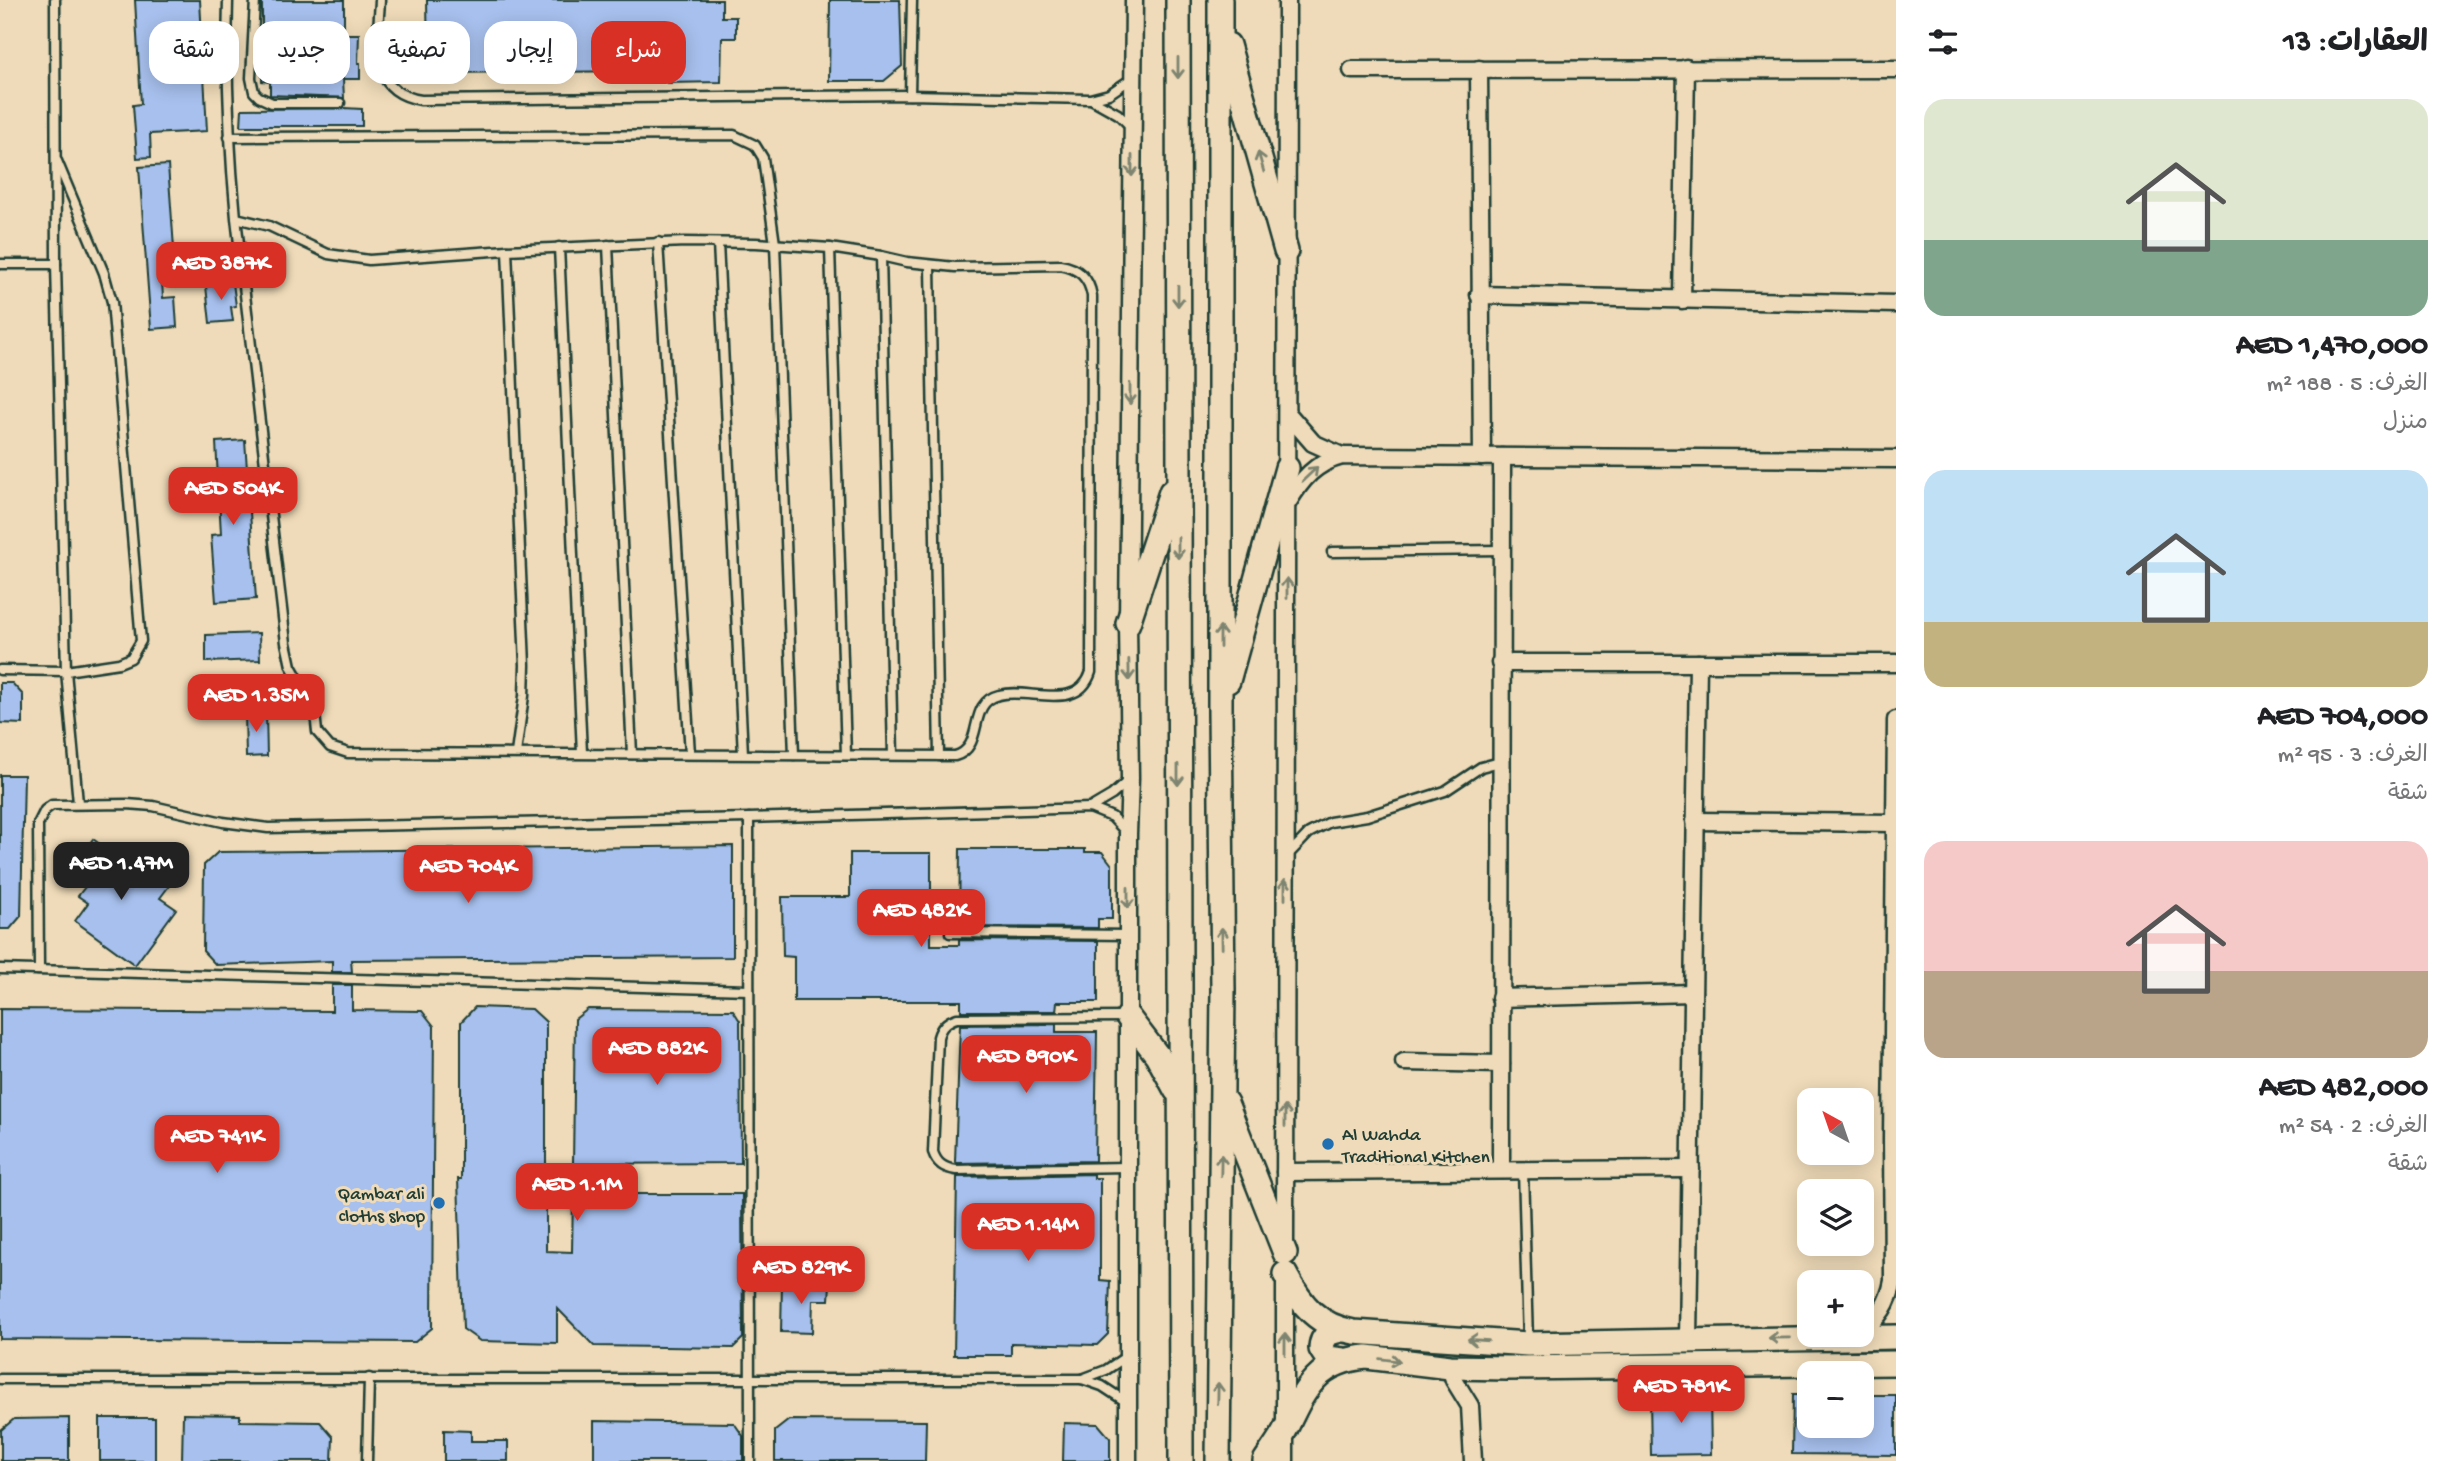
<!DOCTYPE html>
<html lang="ar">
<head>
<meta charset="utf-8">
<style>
	:root { --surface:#fff; --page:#f2f2f2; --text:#202124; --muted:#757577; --accent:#d93025 }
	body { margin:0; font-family:"Gochi Hand","Playpen Sans Arabic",sans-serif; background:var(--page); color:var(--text); direction:rtl; height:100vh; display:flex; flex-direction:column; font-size:26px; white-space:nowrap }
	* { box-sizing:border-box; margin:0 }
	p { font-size:23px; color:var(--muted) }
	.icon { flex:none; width:38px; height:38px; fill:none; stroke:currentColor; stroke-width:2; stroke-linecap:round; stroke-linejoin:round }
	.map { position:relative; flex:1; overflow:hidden; direction:ltr }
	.side { display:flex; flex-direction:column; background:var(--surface); width:560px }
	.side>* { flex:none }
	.banner { position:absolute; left:21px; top:21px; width:665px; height:63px; direction:rtl; display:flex; gap:14px }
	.needle { width:46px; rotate:320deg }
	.buttons { position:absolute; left:1797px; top:1088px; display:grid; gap:14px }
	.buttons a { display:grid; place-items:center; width:77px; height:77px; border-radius:14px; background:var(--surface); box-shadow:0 4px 18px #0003; font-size:35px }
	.price { position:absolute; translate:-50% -60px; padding:0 16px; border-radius:14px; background:var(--accent); color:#fff; font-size:23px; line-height:46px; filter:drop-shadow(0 2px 4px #0008) }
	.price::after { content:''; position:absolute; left:50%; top:42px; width:21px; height:16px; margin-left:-10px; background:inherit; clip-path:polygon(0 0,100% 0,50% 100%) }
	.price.selected { background:#222; color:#fff }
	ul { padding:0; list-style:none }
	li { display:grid; align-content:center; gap:14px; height:371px; padding:0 28px }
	li span { display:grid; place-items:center; height:217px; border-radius:21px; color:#555 }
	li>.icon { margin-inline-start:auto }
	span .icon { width:126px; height:126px; fill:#fffc; stroke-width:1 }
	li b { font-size:30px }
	h2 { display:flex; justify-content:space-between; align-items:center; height:84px; padding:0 28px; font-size:30px }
	.chip { padding:0 24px; border-radius:21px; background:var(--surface); box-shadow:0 4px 18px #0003; font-size:24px; line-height:63px }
	.chip.selected { background:var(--accent); color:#fff }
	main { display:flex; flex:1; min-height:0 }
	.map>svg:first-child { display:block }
	.building { fill:#a7c0ed; stroke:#1f3d34; stroke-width:2 }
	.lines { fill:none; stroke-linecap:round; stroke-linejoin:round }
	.lane-casing { stroke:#1f3d34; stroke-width:13 }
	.street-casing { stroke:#1f3d34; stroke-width:21 }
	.secondary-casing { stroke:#1f3d34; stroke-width:28 }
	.lane { stroke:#efdbb9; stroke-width:8 }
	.street { stroke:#efdbb9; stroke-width:16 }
	.secondary { stroke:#efdbb9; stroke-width:23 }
	.oneway { stroke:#7d8470 }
	.poi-dot { fill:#1f6fb2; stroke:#efdbb9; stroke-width:2.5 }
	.labels { text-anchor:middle; stroke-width:6; stroke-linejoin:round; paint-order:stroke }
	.poi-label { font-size:19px; fill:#1f3d34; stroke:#efdbb9; text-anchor:start }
</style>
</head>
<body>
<main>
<section class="side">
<h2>العقارات: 13<svg class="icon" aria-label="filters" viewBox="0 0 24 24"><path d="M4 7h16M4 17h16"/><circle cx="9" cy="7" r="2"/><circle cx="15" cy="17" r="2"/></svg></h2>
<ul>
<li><span style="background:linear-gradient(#dfe7d0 65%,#7fa58c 0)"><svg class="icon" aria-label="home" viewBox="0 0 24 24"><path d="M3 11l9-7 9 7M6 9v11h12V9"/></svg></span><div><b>AED 1,470,000</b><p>الغرف: 5 · 188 m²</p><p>منزل</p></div></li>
<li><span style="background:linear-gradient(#bfe0f5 70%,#c2b280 0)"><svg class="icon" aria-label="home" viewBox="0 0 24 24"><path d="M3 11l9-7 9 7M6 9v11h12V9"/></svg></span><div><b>AED 704,000</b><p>الغرف: 3 · 95 m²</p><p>شقة</p></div></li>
<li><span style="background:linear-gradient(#f6c9c9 60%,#b9a48a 0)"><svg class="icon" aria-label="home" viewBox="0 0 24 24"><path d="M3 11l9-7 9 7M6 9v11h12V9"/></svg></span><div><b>AED 482,000</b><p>الغرف: 2 · 54 m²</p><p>شقة</p></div></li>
</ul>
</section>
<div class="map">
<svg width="1896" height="1461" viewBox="0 0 1896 1461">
	<rect width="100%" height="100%" fill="#efdbb9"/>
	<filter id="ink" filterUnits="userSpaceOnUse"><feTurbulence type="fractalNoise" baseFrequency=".0143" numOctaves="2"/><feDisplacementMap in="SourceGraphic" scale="14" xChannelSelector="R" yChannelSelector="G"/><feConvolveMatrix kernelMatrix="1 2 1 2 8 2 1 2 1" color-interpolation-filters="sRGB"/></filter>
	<g filter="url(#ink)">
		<g class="building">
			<polygon points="135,0 200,0 207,131 150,134 151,157 137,158 133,105 141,104"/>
			<polygon points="262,0 344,0 344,34 359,34 358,63 360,63 360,79 343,79 344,98 270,95 270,82 262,81"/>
			<polygon points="427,0 722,0 722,17 736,17 736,38 722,38 721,82 667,83 667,61 637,61 637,71 442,73 428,60"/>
			<polygon points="830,0 900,0 902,66 884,81 829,81"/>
			<polygon points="344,108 362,109 362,126 241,126 242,109"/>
			<polygon points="168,165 175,262 161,263 163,298 175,297 177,327 151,329 139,167"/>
			<polygon points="233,283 236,306 231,307 233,321 210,323 206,286"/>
			<polygon points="245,440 256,599 216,602 211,535 221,534 216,442"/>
			<polygon points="259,633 260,660 206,662 206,635"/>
			<polygon points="0,683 12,683 23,695 23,724 0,723"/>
			<polygon points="266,712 267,756 246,757 245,713"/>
			<polygon points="0,775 24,775 21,916 10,929 0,929"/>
			<polygon points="93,839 135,870 139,864 169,886 160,898 176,909 135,965 75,921 88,903 78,896 85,887 76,880 81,873 72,867"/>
			<polygon points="733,846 733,957 351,960 352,972 332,972 332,961 216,965 203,951 204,865 218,852"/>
			<polygon points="960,849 1085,849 1085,852 1102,852 1112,865 1112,919 1098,919 1098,928 959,927"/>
			<polygon points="850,853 931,853 931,945 959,945 959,940 1098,941 1098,1002 1057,1002 1056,1011 961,1011 961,1001 794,1001 794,957 783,956 782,897 850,897"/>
			<polygon points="332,985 352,985 352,1010 422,1011 434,1026 432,1328 415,1342 0,1339 0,1009 332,1011"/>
			<polygon points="475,1007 532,1009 546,1022 546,1251 572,1252 573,1194 742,1194 743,1338 733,1348 594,1346 557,1308 557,1343 480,1341 463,1329 458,1179 461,1179 461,1022"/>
			<polygon points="588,1009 733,1010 740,1021 741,1163 573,1164 575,1019"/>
			<polygon points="1056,1024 1056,1032 1097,1032 1095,1161 957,1163 955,1161 960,1025"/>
			<polygon points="1094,1174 1094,1178 1100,1178 1100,1280 1110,1281 1108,1334 1097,1345 1011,1343 1011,1355 954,1355 957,1177"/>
			<polygon points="782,1283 830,1284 829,1300 813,1300 812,1333 781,1332"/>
			<polygon points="1710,1394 1711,1454 1651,1455 1650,1396"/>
			<polygon points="1793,1394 1810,1394 1810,1426 1862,1426 1862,1395 1896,1395 1896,1455 1792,1454"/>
			<polygon points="183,1414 240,1415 240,1421 320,1422 333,1437 332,1461 182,1461"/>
			<polygon points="69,1418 69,1461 1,1461 1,1430 14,1419"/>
			<rect x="100" y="1418" width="55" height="43"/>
			<polygon points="789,1420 926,1421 925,1461 775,1461 775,1431"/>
			<polygon points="594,1421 734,1423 743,1436 743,1461 594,1461"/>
			<polygon points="1064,1423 1098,1424 1110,1438 1110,1461 1063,1461"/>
			<polygon points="444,1430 471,1431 471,1441 508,1441 508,1461 444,1461"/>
		</g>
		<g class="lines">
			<g class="lane-casing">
				<g id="lane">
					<polyline points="55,0 56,264 66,671 78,803"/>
					<path d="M228,0C226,74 229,145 236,218L286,643L291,666L306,692L315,713L317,732L330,747L348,753L955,756C986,747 966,703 999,695C1029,687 1078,713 1091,672L1092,296C1089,278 1079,268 1060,265L955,267L907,262L881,256L830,248L756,243L685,242L507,250L369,260L328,254L269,226L236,218"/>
					<polyline points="255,0 251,78 254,92 259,97 272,103 340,103"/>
					<path d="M380,0C378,43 366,91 421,100L910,95L1090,99L1109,94L1131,79"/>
					<polyline points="910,95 912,0"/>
					<polyline points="1093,100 1118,114 1130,126"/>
					<polyline points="229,137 734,135 755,145 763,158 775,244 794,755"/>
					<polyline points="658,242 690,754"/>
					<polyline points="718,243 743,754"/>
					<polyline points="608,245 632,754"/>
					<polyline points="559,247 582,753"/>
					<polyline points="830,248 846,755"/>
					<polyline points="507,250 525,665 524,696 516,753"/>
					<polyline points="881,256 893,755"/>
					<polyline points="0,264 56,264"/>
					<polyline points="930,266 939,756"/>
					<polyline points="1332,552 1501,550"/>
					<polyline points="0,670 66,671 119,663 131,658 141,641 112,302 104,273 57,161"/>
					<polyline points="1090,808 1112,795 1128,781"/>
					<polyline points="749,818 750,1461"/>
					<polyline points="1287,856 1309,833 1330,822 1367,816 1445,791 1481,767 1500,762"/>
					<polyline points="950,933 1129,935"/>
					<polyline points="0,969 749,990"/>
					<polyline points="39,970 38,824 45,810 52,805 127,804 153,806 223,822 268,828 749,818 1090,808 1112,817 1125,831"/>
					<path d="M1125,1017L957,1018C947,1021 941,1026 938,1037L933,1152C937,1164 944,1168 956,1170L1128,1167"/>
					<polyline points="1523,1170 1528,1341"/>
					<polyline points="0,1379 1082,1379 1102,1386 1128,1403"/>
					<polyline points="1082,1379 1106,1370 1127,1356"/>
					<polyline points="367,1461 369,1378"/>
				</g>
			</g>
			<g class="street-casing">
				<g id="street">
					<polyline points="1479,69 1482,457"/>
					<polyline points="1352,70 1896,69"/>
					<polyline points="1479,295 1896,304"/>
					<polyline points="1682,300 1686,68"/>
					<polyline points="1287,413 1313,443 1342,456"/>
					<path d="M1288,502C1302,479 1315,463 1342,456L1896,459"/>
					<polyline points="1500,663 1896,663"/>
					<polyline points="1695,821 1895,823"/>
					<polyline points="1500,998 1693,993"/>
					<polyline points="1404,1062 1501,1064"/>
					<polyline points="1501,1170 1502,457"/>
					<polyline points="1285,1172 1691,1169"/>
					<polyline points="1285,1242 1287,0"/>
					<path d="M1862,1330C1880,1318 1889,1302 1893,1281L1892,1140L1896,720"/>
					<polyline points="1688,1340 1698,663"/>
					<polyline points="1450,1367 1454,1380 1470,1406 1473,1461"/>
					<polyline points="1128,1461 1128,834 1130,778 1128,623 1134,0"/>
					<polyline points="1285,1461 1285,1278"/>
				</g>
			</g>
			<g class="secondary-casing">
				<g id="secondary">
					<polyline points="1178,0 1181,1461"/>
					<polyline points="1228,45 1286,251"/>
					<polyline points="1128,623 1171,492"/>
					<polyline points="1228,681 1287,468"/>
					<polyline points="1128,1017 1157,1055 1176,1090"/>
					<polyline points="1226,1103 1285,1253"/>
					<path d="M1285,1274C1301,1305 1318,1326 1354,1332L1528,1344L1896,1337"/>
					<path d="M1342,1330C1330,1332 1321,1335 1321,1349L1327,1358L1343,1360"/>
					<polyline points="1218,1461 1223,990 1220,712 1220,0"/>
					<path d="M1265,1461C1272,1450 1280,1440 1286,1428C1305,1388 1317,1361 1367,1357L1450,1367L1507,1368L1896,1363"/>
				</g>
			</g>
			<use href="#lane" class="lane"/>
			<use href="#street" class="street"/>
			<use href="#secondary" class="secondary"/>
		</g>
		<defs><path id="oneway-shaft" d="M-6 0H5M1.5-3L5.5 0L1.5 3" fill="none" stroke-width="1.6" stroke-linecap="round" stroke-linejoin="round" transform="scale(1.75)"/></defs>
		<g class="oneway">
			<use href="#oneway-shaft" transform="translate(1178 68) rotate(90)"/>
			<use href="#oneway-shaft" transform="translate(1261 162) rotate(-106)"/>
			<use href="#oneway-shaft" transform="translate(1132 166) rotate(90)"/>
			<use href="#oneway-shaft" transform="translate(1178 296) rotate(90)"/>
			<use href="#oneway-shaft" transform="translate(1130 394) rotate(90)"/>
			<use href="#oneway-shaft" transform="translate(1310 474) rotate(-44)"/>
			<use href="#oneway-shaft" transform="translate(1178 548) rotate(90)"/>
			<use href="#oneway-shaft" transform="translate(1287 588) rotate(-90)"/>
			<use href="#oneway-shaft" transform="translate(1220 637) rotate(-90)"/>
			<use href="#oneway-shaft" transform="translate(1129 670) rotate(89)"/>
			<use href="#oneway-shaft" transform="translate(1178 775) rotate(90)"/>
			<use href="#oneway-shaft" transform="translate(1285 889) rotate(-90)"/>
			<use href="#oneway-shaft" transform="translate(1128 898) rotate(90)"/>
			<use href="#oneway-shaft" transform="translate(1222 938) rotate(-91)"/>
			<use href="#oneway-shaft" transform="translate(1285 1116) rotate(-90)"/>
			<use href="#oneway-shaft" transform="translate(1221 1165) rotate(-89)"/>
			<use href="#oneway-shaft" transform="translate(1779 1338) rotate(179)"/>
			<use href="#oneway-shaft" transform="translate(1478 1340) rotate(-176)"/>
			<use href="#oneway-shaft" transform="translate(1285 1344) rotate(-90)"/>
			<use href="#oneway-shaft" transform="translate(1390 1360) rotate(7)"/>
			<use href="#oneway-shaft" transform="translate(1218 1393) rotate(-89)"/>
		</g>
	</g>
	<g class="poi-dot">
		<circle cx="1328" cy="1144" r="7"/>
		<circle cx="439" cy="1203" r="7"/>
	</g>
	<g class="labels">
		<g class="poi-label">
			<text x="1342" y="1140">Al Wahda<tspan x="1342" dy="22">Traditional Kitchen</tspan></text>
			<text x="425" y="1199" text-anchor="end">Qambar ali<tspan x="425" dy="22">cloths shop</tspan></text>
		</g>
	</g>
</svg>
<div class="buttons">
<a><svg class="needle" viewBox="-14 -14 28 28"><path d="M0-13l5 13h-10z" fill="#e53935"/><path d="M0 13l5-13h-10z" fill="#757577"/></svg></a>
<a><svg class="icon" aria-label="layers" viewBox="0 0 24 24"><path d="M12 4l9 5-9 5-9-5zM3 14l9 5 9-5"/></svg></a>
<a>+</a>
<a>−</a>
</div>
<b class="price" style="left:221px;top:302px">AED 387K</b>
<b class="price" style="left:233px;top:527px">AED 504K</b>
<b class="price" style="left:256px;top:734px">AED 1.35M</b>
<b class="price selected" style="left:121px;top:902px">AED 1.47M</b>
<b class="price" style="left:468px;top:905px">AED 704K</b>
<b class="price" style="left:921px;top:949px">AED 482K</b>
<b class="price" style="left:657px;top:1087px">AED 882K</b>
<b class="price" style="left:1026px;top:1095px">AED 890K</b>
<b class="price" style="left:217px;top:1175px">AED 741K</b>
<b class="price" style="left:577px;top:1223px">AED 1.1M</b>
<b class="price" style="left:1028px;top:1263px">AED 1.14M</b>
<b class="price" style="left:801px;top:1306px">AED 829K</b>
<b class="price" style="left:1681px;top:1425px">AED 781K</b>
<div class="banner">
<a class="chip selected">شراء</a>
<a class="chip">إيجار</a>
<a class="chip">تصفية</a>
<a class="chip">جديد</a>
<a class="chip">شقة</a>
</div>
</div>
</main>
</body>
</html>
